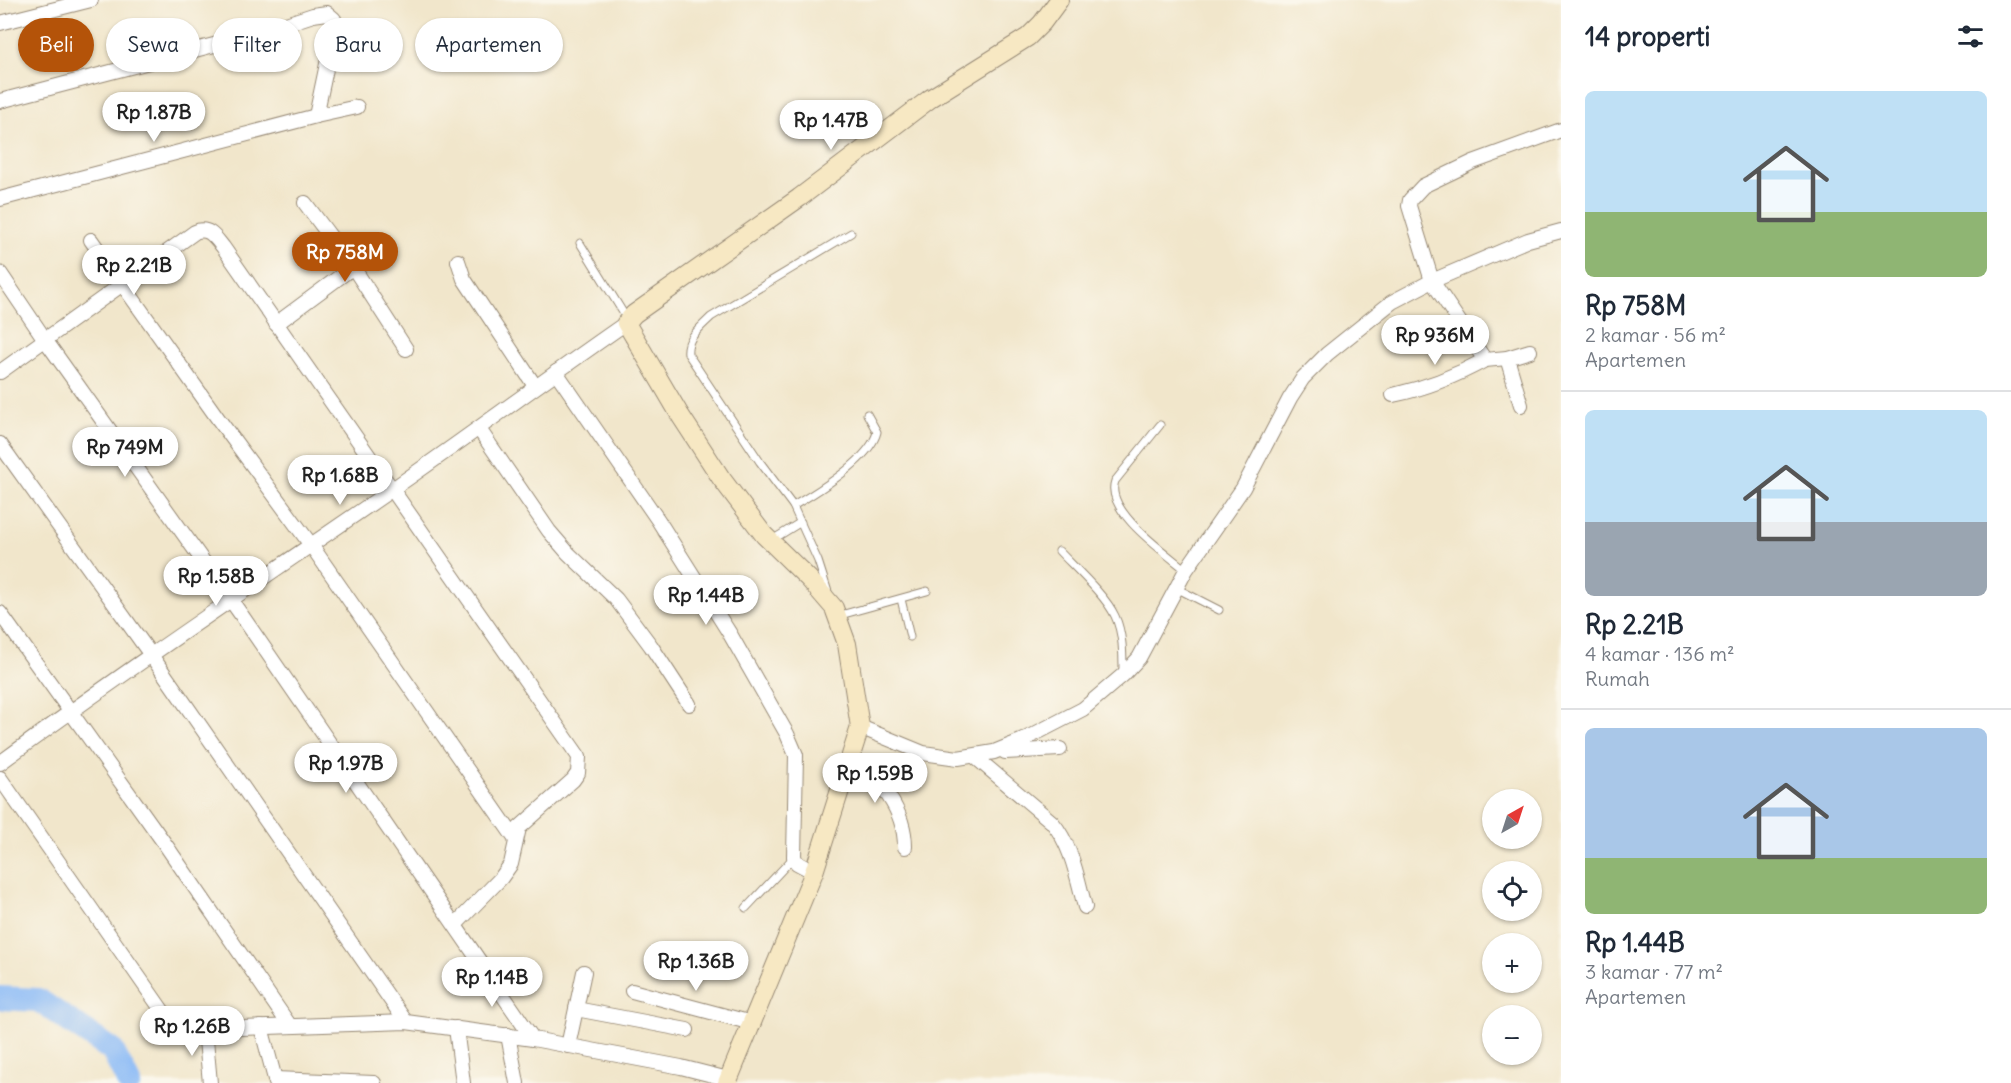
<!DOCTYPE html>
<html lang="id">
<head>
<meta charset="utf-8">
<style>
	:root { --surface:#fff; --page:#f2f2f3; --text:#1f2937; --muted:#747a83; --line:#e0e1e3; --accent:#b45309 }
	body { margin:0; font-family:Delius,sans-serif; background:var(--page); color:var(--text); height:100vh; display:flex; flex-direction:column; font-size:22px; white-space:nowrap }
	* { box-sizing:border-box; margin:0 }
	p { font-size:20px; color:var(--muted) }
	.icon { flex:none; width:33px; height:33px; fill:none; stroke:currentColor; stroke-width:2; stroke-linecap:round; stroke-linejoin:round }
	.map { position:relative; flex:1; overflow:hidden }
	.panel { display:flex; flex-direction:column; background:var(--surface); width:450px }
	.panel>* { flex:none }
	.banner { position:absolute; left:18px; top:18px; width:570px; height:54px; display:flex; gap:12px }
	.needle { width:39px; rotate:39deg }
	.controls { position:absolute; left:1482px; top:789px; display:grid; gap:12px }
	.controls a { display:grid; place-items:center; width:60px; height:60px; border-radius:50%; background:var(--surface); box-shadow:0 2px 4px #0004; font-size:30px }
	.price { position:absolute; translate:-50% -51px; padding:0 14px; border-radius:21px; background:#fff; color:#222; font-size:20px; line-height:39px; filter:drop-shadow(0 2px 3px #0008) }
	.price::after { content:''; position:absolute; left:50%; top:36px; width:18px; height:14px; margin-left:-9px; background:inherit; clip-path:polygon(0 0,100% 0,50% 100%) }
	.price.on { background:var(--accent); color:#fff }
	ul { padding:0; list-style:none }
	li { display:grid; align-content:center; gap:12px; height:318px; padding:0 24px }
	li+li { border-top:2px solid var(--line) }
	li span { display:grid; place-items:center; height:186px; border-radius:9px; color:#555 }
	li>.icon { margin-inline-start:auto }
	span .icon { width:108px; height:108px; fill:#fffc; stroke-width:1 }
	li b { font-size:26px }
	h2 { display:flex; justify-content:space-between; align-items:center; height:72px; padding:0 24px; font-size:26px }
	.chip { padding:0 21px; border-radius:27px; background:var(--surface); box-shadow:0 2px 4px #0004; font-size:21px; line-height:54px }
	.chip.on { background:var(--accent); color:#fff }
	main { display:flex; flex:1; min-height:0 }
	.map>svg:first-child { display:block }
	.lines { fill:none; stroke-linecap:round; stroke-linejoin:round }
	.river { stroke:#8abaf6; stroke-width:24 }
	.lane-casing { stroke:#968874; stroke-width:9 }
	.street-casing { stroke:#968874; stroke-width:16 }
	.secondary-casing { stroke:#968874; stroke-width:20 }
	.lane { stroke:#fff; stroke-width:7 }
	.street { stroke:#fff; stroke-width:14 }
	.secondary { stroke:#f7e8c3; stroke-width:18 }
</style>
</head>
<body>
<main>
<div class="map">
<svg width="1561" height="1083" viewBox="0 0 1561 1083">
	<rect width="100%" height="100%" fill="#fbf7ec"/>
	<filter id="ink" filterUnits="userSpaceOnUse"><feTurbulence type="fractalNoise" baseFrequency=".0167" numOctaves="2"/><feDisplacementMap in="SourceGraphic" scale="12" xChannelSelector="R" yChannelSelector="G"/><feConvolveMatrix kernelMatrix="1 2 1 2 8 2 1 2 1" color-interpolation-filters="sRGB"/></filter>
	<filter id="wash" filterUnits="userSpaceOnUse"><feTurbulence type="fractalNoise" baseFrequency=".008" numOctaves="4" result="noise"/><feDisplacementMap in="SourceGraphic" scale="24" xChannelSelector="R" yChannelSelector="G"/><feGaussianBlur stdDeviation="1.35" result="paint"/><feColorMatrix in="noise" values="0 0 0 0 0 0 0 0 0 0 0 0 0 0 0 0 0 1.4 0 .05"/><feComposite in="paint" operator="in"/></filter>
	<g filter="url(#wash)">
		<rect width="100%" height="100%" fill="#f1e6cb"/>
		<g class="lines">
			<polyline class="river" points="0,998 38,1000 112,1050 129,1083"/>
		</g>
	</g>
	<g filter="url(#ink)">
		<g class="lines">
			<g class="lane-casing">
				<g id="lane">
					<polyline points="580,243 627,319"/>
					<path d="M1160,425L1115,481C1104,511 1166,553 1186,570"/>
					<path d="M793,506C817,492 870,460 877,432L867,414"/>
					<polyline points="772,540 801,522"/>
					<path d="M1059,551C1075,568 1106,596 1115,616C1123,633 1123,654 1123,673"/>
					<polyline points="1176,588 1219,610"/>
					<path d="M828,592L818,561L793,506L760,462L688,354C686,338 700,328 711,317L851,233"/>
					<polyline points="901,599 910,637"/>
					<polyline points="837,616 927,591"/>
					<polyline points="746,908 794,857"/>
				</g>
			</g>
			<g class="street-casing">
				<g id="street">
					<polyline points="0,23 91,0"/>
					<polyline points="0,101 256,34 313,15 327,13 334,19 334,31 316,116"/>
					<polyline points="0,199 316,116 357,107"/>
					<polyline points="305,203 353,267 406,349"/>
					<polyline points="91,240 219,420 311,545 516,840"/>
					<polyline points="458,261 464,279 535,386"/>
					<polyline points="0,273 46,341 240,613 533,1039"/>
					<polyline points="276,324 353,267"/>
					<polyline points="1530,351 1507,358 1485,360 1432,281 1409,206 1410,200 1423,186 1473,162 1561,130"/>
					<polyline points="1507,358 1521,405"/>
					<path d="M0,372L195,232C208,226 215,237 223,247L579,757L578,773L573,780L519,828L511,864L501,878L455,925"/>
					<polyline points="556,372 658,520 730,634 787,734 796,755 794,857 797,863 814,872"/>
					<path d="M1393,395C1426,388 1456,376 1485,360"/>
					<polyline points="479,429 549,531 568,553 616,599 651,646 689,704"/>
					<polyline points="0,444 151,655 406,1022"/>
					<polyline points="0,613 165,844 290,1026"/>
					<polyline points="860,727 923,753 958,758 994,752 1021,741 1083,709 1123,675 1139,658 1186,570 1243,488 1290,398 1303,378 1327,354 1392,302 1432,281 1528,240 1561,231"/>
					<polyline points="1005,752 1060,749"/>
					<path d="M974,756L1052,822C1072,846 1077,877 1085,907"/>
					<path d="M850,760C880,778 905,810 905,847"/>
					<path d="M0,763C129,668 262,579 394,488C472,434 548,377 626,323"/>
					<polyline points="0,778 166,1016 179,1028 186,1030 406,1022 533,1039 681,1067 728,1079"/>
					<polyline points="632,991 752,1023"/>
					<polyline points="576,1009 687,1030"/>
					<polyline points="261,1027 276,1083"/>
					<polyline points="456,1028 463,1083"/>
					<polyline points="205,1029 210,1083"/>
					<polyline points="508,1035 517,1083"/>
					<polyline points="568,1046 584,972"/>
					<polyline points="275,1079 374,1083"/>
				</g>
			</g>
			<g class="secondary-casing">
				<polyline id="secondary" points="727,1083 814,872 860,727 847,644 834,608 809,579 764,535 721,478 680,415 626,323 634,314 799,198 931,98 1028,37 1042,23 1059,0"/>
			</g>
			<use href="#lane" class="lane"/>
			<use href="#street" class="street"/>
			<use href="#secondary" class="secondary"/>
		</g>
	</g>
</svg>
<div class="controls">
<a><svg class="needle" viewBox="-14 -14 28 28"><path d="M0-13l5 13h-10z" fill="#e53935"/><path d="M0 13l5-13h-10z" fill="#747a83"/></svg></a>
<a><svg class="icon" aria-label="locate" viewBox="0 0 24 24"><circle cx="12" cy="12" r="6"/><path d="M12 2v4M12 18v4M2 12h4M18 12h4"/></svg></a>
<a>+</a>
<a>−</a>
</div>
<b class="price" style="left:154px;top:143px">Rp 1.87B</b>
<b class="price" style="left:831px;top:151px">Rp 1.47B</b>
<b class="price on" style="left:345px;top:283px">Rp 758M</b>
<b class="price" style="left:134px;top:296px">Rp 2.21B</b>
<b class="price" style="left:1435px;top:366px">Rp 936M</b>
<b class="price" style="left:125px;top:478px">Rp 749M</b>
<b class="price" style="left:340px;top:506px">Rp 1.68B</b>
<b class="price" style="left:216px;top:607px">Rp 1.58B</b>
<b class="price" style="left:706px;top:626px">Rp 1.44B</b>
<b class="price" style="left:346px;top:794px">Rp 1.97B</b>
<b class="price" style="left:875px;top:804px">Rp 1.59B</b>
<b class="price" style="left:696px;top:992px">Rp 1.36B</b>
<b class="price" style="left:492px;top:1008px">Rp 1.14B</b>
<b class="price" style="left:192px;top:1057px">Rp 1.26B</b>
<div class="banner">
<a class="chip on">Beli</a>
<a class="chip">Sewa</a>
<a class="chip">Filter</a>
<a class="chip">Baru</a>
<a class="chip">Apartemen</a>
</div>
</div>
<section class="panel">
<h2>14 properti<svg class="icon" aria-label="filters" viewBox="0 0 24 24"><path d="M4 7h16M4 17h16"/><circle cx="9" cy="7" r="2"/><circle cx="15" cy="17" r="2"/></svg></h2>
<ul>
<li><span style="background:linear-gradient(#bfe0f5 65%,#8fb573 0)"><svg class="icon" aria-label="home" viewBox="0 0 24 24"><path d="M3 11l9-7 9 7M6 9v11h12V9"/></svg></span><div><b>Rp 758M</b><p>2 kamar · 56 m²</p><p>Apartemen</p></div></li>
<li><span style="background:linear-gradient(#bfe0f5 60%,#9aa5b1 0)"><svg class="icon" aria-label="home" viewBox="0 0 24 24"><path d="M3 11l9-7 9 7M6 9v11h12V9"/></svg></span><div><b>Rp 2.21B</b><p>4 kamar · 136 m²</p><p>Rumah</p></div></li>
<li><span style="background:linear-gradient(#a9c7e8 70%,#8fb573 0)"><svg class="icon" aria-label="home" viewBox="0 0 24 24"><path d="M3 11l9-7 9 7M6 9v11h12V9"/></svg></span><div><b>Rp 1.44B</b><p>3 kamar · 77 m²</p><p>Apartemen</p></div></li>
</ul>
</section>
</main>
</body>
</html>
